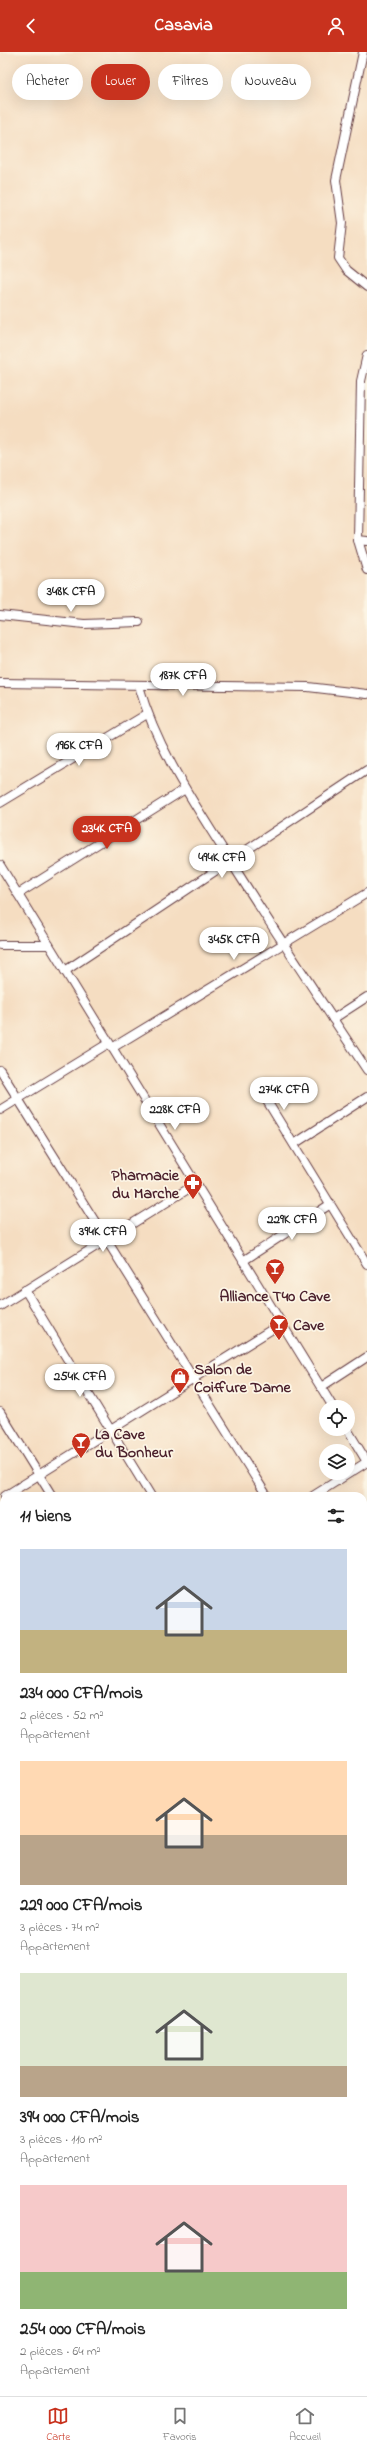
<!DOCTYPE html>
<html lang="fr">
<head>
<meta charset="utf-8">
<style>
	:root { --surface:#fff; --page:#f6f6f6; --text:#222; --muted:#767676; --line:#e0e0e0; --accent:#c8321e }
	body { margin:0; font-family:"Indie Flower",sans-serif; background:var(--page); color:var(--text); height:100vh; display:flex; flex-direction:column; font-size:15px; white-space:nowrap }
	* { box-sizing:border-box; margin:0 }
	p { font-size:13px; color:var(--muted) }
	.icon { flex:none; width:22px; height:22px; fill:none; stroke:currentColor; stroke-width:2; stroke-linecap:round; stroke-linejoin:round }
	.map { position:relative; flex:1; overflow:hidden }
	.side { position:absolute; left:0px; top:1440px; width:367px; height:904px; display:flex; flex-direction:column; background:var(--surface); border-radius:12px 12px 0 0; box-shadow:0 4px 16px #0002 }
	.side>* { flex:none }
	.guide { position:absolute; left:12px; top:12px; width:343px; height:36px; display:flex; gap:8px }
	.buttons { position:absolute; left:319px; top:1348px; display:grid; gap:8px }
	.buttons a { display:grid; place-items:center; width:36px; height:36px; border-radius:50%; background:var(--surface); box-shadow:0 4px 16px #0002; font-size:20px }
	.price { position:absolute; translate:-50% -34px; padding:0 9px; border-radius:14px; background:#fff; color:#222; font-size:13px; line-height:26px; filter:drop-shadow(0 1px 2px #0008) }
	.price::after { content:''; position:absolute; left:50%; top:24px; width:12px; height:9px; margin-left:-6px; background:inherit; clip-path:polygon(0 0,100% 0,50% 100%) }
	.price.current { background:var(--accent); color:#fff }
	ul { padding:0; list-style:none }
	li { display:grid; align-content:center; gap:8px; height:212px; padding:0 20px }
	li span { display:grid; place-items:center; height:124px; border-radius:0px; color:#555 }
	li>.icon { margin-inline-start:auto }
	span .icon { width:72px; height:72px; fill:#fffc; stroke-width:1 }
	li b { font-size:17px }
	h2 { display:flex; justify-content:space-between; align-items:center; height:48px; padding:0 20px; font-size:17px }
	.tag { padding:0 14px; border-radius:18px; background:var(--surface); box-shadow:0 4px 16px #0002; font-size:14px; line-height:36px }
	.tag.current { background:var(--accent); color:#fff }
	header { display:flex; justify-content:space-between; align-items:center; height:52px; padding:0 20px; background:var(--accent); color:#fff; font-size:18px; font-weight:800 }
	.menu { display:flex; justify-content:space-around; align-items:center; height:56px; border-top:1px solid var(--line); background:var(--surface); font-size:11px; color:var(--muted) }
	.menu a { display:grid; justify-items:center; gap:2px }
	.menu .current { color:var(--accent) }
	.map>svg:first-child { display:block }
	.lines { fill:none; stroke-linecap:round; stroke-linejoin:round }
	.street-casing { stroke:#643c42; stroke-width:10 }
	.primary-casing { stroke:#643c42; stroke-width:14 }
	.street { stroke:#fff; stroke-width:8 }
	.primary { stroke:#fff; stroke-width:12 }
	.labels { text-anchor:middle; stroke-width:3.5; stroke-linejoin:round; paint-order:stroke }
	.poi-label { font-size:16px; font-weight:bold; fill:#4a1f2b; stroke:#fcf5e5; text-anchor:start }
</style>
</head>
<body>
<header><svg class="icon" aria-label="back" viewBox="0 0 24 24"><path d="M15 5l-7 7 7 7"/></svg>Casavia<svg class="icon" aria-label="person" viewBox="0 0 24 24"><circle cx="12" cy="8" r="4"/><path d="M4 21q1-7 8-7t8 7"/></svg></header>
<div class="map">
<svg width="367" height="2344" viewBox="0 0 367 2344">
	<rect width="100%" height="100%" fill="#fcf5e5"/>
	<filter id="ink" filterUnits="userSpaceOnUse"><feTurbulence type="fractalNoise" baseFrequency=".025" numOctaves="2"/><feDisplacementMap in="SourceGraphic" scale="8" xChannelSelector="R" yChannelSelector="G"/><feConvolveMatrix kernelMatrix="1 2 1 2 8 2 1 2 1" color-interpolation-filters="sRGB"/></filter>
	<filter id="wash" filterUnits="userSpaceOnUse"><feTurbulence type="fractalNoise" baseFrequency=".012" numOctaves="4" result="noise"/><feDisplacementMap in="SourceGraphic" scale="16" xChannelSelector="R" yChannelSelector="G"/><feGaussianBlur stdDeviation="0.9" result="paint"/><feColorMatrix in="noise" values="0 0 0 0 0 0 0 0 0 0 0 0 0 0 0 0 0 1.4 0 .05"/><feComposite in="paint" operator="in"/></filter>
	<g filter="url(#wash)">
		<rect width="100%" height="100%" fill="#f5ddc1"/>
	</g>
	<g filter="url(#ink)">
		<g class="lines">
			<g class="street-casing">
				<g id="street">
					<polyline points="363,0 336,128 342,171 338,206 346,218 367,235"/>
					<polyline points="358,488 361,329 367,303"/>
					<polyline points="367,489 358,488 367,518"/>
					<polyline points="0,563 84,572 139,570"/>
					<polyline points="0,631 308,635 367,642"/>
					<path d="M139,634C157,698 196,754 231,810C275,880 321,949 367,1018"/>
					<polyline points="0,751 147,662"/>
					<polyline points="0,813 333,1355"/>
					<polyline points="18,842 185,737"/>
					<polyline points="0,893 49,893"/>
					<polyline points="65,919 367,718"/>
					<polyline points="333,967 367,945"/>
					<polyline points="112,996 367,841"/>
					<polyline points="0,1018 267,1444"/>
					<polyline points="259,1036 367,1212"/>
					<polyline points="0,1058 109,991"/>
					<polyline points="294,1092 367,1045"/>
					<polyline points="243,1209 329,1153"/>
					<polyline points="25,1238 151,1444"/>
					<polyline points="0,1254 196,1132"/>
					<polyline points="321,1335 367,1305"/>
					<polyline points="0,1360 52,1444"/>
					<polyline points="347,1377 367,1410"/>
					<polyline points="5,1444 282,1271"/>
					<polyline points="313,1444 367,1410"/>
					<polyline points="0,1515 4,1522"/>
					<polyline points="363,1539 367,1546"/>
					<polyline points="363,1556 367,1555"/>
					<polyline points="0,1640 4,1637"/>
					<polyline points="363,1648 367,1647"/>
					<polyline points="363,1763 367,1761"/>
					<polyline points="363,1794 367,1801"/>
					<polyline points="363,1872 367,1869"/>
					<polyline points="363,1980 367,1977"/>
					<polyline points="363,2087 367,2084"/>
					<polyline points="363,2118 367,2117"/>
					<polyline points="0,2233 4,2230"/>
					<polyline points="0,2264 4,2271"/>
					<polyline points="363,2290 367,2293"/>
					<polyline points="39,2340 41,2344"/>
					<polyline points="138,2340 139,2344"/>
					<polyline points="230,2340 230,2344"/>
				</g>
			</g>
			<g class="primary-casing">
				<g id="primary">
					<polyline points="0,1846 4,1852"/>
					<polyline points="284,2340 285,2344"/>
				</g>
			</g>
			<use href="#street" class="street"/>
			<use href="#primary" class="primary"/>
		</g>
	</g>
	<defs>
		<g id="pharmacy-pin" transform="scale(1)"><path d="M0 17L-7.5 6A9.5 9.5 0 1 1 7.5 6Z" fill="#c8321e" stroke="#fcf5e5"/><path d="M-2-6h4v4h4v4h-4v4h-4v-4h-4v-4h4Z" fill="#fff"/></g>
		<g id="bar-pin" transform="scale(1)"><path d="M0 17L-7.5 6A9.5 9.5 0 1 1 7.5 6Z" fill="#c8321e" stroke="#fcf5e5"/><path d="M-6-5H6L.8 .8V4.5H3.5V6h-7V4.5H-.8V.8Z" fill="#fff"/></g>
		<g id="shop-pin" transform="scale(1)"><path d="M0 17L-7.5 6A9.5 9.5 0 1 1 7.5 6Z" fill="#c8321e" stroke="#fcf5e5"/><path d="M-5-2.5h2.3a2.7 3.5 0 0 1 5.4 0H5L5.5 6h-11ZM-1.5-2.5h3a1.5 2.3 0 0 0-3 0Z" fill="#fff"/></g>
	</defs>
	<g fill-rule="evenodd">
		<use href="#pharmacy-pin" x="193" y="1131"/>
		<use href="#bar-pin" x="275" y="1216"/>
		<use href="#bar-pin" x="279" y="1272"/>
		<use href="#shop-pin" x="180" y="1325"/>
		<use href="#bar-pin" x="81" y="1390"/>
	</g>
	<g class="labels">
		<g class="poi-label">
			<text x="179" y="1128" text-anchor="end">Pharmacie<tspan x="179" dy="18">du Marche</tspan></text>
			<text x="275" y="1249" text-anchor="middle">Alliance T40 Cave</text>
			<text x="293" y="1278">Cave</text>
			<text x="194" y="1322">Salon de<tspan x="194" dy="18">Coiffure Dame</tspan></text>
			<text x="95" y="1387">La Cave<tspan x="95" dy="18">du Bonheur</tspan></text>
		</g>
	</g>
</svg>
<div class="buttons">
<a><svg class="icon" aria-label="locate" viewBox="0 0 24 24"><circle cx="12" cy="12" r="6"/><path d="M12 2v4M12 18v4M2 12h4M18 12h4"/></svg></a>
<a><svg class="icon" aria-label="layers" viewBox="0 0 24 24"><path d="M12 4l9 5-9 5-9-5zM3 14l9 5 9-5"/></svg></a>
</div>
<b class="price" style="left:71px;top:561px">348K CFA</b>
<b class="price" style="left:183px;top:645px">187K CFA</b>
<b class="price" style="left:79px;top:715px">196K CFA</b>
<b class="price current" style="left:107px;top:798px">234K CFA</b>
<b class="price" style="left:222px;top:827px">494K CFA</b>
<b class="price" style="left:234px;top:909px">345K CFA</b>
<b class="price" style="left:284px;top:1059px">274K CFA</b>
<b class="price" style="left:175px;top:1079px">228K CFA</b>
<b class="price" style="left:292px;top:1189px">229K CFA</b>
<b class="price" style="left:103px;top:1201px">394K CFA</b>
<b class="price" style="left:80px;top:1346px">254K CFA</b>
<div class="guide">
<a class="tag">Acheter</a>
<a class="tag current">Louer</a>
<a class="tag">Filtres</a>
<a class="tag">Nouveau</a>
</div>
<section class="side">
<h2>11 biens<svg class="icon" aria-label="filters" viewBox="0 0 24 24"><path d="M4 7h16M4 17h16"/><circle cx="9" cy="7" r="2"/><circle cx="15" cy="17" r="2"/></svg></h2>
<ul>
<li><span style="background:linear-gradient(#c9d6e8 65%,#c2b280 0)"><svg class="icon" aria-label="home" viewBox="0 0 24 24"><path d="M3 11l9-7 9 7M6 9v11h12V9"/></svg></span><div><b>234 000 CFA/mois</b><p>2 pièces · 52 m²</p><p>Appartement</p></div></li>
<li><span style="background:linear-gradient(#ffd9b3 60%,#b9a48a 0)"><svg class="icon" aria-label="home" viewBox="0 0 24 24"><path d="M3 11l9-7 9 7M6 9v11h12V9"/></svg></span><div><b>229 000 CFA/mois</b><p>3 pièces · 74 m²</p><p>Appartement</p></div></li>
<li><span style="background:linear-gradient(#dfe7d0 75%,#b9a48a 0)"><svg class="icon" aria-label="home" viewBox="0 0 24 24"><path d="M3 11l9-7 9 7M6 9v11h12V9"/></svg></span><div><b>394 000 CFA/mois</b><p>3 pièces · 110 m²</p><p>Appartement</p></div></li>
<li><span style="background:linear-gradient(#f6c9c9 70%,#8fb573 0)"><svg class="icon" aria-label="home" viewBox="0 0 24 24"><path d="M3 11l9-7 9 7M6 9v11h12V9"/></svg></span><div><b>254 000 CFA/mois</b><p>2 pièces · 64 m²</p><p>Appartement</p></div></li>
</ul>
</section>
</div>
<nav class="menu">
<a class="current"><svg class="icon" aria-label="map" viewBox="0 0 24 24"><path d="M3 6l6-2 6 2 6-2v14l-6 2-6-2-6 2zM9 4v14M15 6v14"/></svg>Carte</a>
<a><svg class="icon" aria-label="saved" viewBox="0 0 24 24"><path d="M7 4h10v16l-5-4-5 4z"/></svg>Favoris</a>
<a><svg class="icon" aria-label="home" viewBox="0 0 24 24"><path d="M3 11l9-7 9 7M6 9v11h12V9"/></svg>Accueil</a>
</nav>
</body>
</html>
